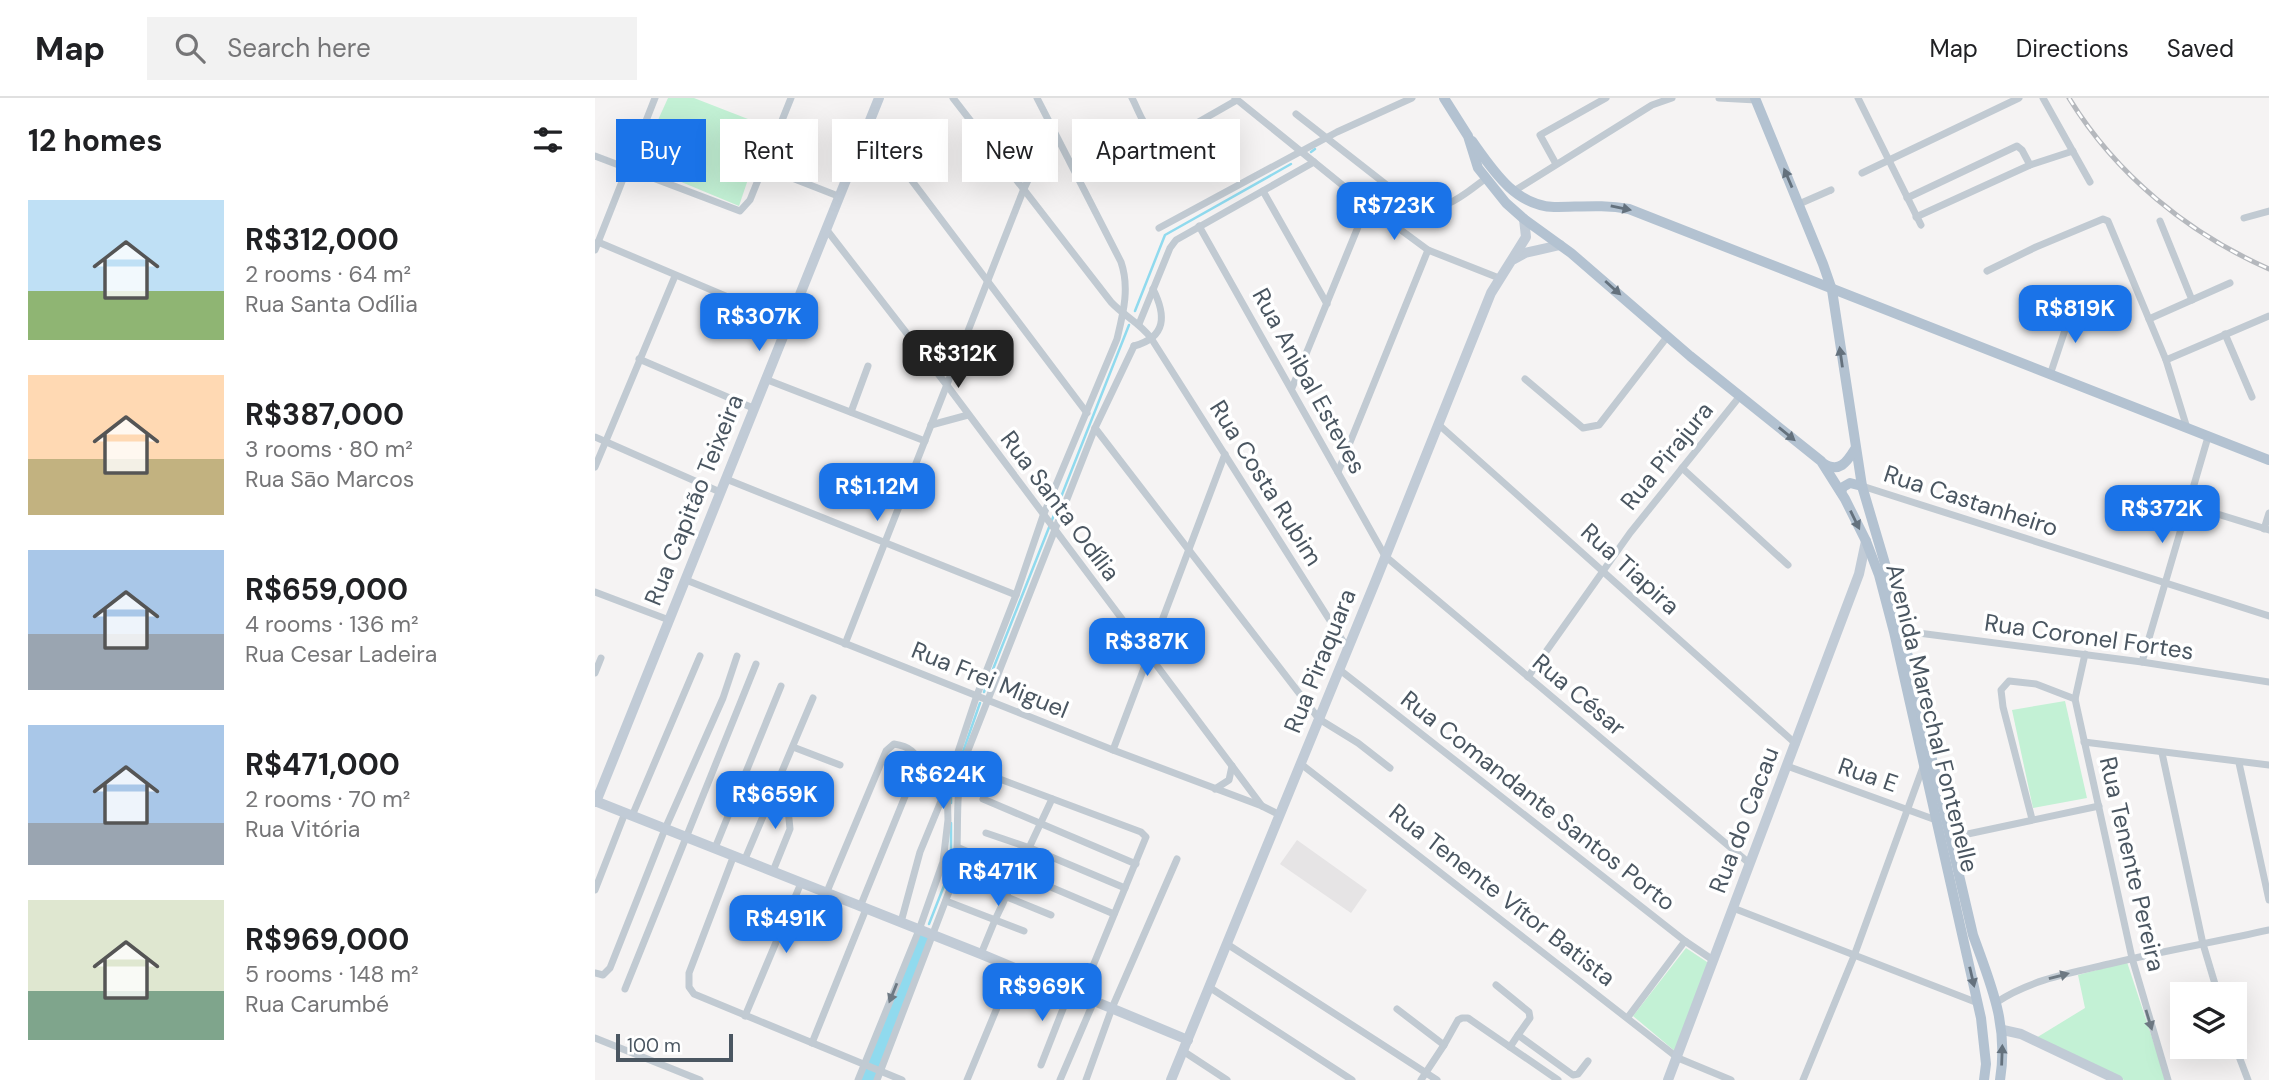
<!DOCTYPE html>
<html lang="en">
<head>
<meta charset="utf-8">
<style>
	:root { --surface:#fff; --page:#f2f2f2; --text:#202124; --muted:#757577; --line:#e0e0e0; --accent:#1a73e8 }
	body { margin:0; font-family:"DM Sans",sans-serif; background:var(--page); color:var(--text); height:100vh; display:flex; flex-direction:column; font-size:26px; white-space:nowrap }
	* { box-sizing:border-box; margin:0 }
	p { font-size:23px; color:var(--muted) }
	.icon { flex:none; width:38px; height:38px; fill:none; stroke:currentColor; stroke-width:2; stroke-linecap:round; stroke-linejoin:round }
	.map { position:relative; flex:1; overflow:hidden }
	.panel { display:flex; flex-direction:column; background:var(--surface); width:595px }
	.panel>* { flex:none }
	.guide { position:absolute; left:21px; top:21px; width:665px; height:63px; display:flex; gap:14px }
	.controls { position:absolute; left:1575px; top:884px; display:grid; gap:14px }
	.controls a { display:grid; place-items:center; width:77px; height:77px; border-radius:0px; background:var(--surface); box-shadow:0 7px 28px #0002; font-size:35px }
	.scale { position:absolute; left:21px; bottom:18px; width:117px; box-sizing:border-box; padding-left:7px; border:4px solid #4a5661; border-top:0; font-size:19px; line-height:24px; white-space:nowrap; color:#4a5661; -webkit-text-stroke:5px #fff; paint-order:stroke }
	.price { position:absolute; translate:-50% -60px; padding:0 16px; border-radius:14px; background:var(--accent); color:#fff; font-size:23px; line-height:46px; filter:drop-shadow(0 2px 4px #0008) }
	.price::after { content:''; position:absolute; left:50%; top:42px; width:21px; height:16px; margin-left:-10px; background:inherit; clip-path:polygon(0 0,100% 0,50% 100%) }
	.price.on { background:#222; color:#fff }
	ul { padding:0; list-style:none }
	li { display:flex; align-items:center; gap:21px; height:175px; padding:0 28px }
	li span { display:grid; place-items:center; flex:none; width:196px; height:140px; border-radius:0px; color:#555 }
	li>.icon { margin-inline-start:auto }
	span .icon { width:84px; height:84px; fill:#fffc; stroke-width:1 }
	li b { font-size:30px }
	h2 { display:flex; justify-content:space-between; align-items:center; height:84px; padding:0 28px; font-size:30px }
	.chip { padding:0 24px; border-radius:0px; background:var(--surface); box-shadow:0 7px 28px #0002; font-size:24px; line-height:63px }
	.chip.on { background:var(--accent); color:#fff }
	header { display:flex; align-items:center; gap:42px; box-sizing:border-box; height:98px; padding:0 35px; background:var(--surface); border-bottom:2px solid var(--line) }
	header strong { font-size:33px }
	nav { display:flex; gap:38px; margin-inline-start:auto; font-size:24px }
	.search { width:490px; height:63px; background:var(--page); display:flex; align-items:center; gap:18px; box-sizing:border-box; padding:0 24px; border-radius:0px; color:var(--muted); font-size:26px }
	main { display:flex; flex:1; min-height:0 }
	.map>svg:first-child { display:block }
	.education { fill:#e6e4e5 }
	.green { fill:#c3f1d5 }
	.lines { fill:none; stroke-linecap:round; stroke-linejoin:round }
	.stream { stroke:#90daee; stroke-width:2.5 }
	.river { stroke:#90daee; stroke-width:14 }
	.street { stroke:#c1cad2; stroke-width:7 }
	.secondary { stroke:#c1cbd6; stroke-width:10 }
	.primary { stroke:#b3c2d1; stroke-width:10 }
	.rail-casing { stroke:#b5b8bd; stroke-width:5 }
	.rail { stroke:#fff; stroke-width:2.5; stroke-dasharray:8; stroke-linecap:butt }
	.oneway { fill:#64717d }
	.oneway2 { fill:#6e7983 }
	.labels { text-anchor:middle; stroke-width:7; stroke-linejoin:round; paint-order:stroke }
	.street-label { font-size:24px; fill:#4a5661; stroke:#fff }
</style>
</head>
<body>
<header>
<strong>Map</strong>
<div class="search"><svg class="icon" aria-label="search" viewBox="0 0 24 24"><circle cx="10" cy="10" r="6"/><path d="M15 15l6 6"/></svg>Search here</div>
<nav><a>Map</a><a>Directions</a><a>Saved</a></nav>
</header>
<main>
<section class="panel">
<h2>12 homes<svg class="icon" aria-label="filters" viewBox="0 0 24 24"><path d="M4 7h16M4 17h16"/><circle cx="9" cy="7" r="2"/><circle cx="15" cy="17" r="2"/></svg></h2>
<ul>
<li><span style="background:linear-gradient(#bfe0f5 65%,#8fb573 0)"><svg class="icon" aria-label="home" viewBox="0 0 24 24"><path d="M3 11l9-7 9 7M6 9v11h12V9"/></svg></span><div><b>R$312,000</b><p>2 rooms · 64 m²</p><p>Rua Santa Odília</p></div></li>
<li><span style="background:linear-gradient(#ffd9b3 60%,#c2b280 0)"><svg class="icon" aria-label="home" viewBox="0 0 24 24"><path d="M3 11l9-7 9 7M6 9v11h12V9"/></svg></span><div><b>R$387,000</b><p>3 rooms · 80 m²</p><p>Rua Sāo Marcos</p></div></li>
<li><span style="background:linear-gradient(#a9c7e8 60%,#9aa5b1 0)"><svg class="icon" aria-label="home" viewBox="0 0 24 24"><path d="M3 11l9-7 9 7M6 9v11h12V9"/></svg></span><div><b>R$659,000</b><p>4 rooms · 136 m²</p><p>Rua Cesar Ladeira</p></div></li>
<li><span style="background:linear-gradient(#a9c7e8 70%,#9aa5b1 0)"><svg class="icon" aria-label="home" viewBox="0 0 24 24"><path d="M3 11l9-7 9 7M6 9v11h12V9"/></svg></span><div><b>R$471,000</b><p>2 rooms · 70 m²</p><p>Rua Vitória</p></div></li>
<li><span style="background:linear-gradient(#dfe7d0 65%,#7fa58c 0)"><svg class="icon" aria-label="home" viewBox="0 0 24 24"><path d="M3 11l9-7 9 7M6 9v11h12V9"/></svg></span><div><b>R$969,000</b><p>5 rooms · 148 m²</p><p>Rua Carumbé</p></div></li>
</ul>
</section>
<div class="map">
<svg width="1674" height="982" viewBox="0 0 1674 982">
	<rect width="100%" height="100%" fill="#f5f3f3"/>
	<polygon class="education" points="702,742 772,792 756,815 685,766"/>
	<g class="green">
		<polygon points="73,0 99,0 171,28 144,108 43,66"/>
		<polygon points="1470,603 1492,700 1438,710 1417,612"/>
		<polygon points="1091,850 1115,866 1081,954 1038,918"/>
		<polygon points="1532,864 1571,982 1529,982 1441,940 1490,910 1483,877"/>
	</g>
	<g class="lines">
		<g class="stream">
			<polyline points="716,54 720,51"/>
			<polyline points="540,213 570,137 696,66"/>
			<polyline points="389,594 534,227"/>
			<polyline points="356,705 356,688 385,605"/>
			<polyline points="334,826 356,770 356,725"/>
		</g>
		<polyline class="river" points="272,982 330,839"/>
		<g class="street">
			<path d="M358,0L516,204C529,218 545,225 556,240L753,551"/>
			<path d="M537,0C548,21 551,43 579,38L642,2"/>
			<polyline points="640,0 772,107 833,152 904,180"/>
			<polyline points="1124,0 1161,2"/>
			<polyline points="1263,0 1326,127"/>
			<polyline points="1448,0 1495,84"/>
			<path d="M701,16L816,106C848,117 866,99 890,81"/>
			<polyline points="272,29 296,55 492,315"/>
			<polyline points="0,58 145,113 155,102 196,0"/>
			<polyline points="961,66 945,37 1011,0"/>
			<polyline points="169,69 243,98"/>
			<polyline points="1267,75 1424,0"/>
			<polyline points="668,93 732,206"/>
			<polyline points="919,93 1057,7 1077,0"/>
			<polyline points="1312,100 1422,48 1427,52 1435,67"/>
			<polyline points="1204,106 1236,92"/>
			<polyline points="1321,119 1435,67 1478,53"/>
			<polyline points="1649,120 1674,113"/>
			<polyline points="1565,123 1597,202"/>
			<polyline points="604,128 790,458 1154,765"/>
			<polyline points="564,130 742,34 817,0"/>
			<polyline points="231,131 351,286 667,708"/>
			<polyline points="3,144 192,224"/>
			<polyline points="0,152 60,0"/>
			<polyline points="1392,173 1441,149 1508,121 1513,123 1571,262 1592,330"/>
			<polyline points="1443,197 1477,211"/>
			<polyline points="1554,221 1635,185"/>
			<polyline points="544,226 575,150 581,142 719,64"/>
			<polyline points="1630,236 1657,299"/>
			<path d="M539,248C572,239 571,217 558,191"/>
			<polyline points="44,261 158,310"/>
			<polyline points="1571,262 1674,218"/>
			<polyline points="1455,277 1477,211 1507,222"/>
			<polyline points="170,281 330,343"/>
			<polyline points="930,281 988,330 1004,327 1072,239"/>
			<polyline points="697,290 772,107"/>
			<polyline points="256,314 273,268"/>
			<polyline points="843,326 1201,646"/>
			<polyline points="336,327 373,317"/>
			<polyline points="500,330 724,621 763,645 795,670"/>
			<polyline points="0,339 125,394"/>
			<polyline points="0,369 80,178"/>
			<polyline points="1087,370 1193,467"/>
			<polyline points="743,374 833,152"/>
			<polyline points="131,381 421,497"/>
			<polyline points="1267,388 1674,518"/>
			<polyline points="1593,407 1674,432"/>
			<polyline points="1669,431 1674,415"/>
			<polyline points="91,482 518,652 667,708 685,717"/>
			<polyline points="0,494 74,522"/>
			<polyline points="1308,533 1547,564 1674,584"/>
			<polyline points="250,546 428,93 457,30"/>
			<polyline points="1490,556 1480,601 1537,860 1573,982"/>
			<polyline points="1547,564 1613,339"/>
			<polyline points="745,572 1090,843 1118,862"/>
			<polyline points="0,575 6,560"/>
			<polyline points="933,579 1035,435 1145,298"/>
			<polyline points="1489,644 1674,667"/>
			<polyline points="198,649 245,667"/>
			<polyline points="518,652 630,356"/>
			<polyline points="1567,655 1608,846 1623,896"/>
			<polyline points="1644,665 1674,802"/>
			<polyline points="706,666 1083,960 1136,982"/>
			<polyline points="1192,668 1341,722"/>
			<polyline points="402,680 546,734 551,739 486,897"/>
			<polyline points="620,691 634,682 637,668"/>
			<polyline points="388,701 541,766"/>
			<polyline points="37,718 105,558"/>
			<polyline points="1437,721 1408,609 1406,592 1414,583 1441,586 1480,601"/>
			<polyline points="391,735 435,750 530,790"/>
			<polyline points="1354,740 1504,708"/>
			<polyline points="120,750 186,588"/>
			<polyline points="364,750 519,816"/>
			<polyline points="139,757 94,875 94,889 99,896 307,982"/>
			<polyline points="150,761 218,600"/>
			<polyline points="178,773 195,731 193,711"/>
			<polyline points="360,778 456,817"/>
			<polyline points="0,792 30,715"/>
			<path d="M231,796L291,653L299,646C312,648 325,654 322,669L265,809"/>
			<polyline points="351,803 429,833"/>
			<polyline points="1138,810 1383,905"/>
			<polyline points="306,824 325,754 351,691"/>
			<polyline points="632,846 842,982"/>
			<polyline points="386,856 400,822 457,701"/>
			<polyline points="0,875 8,877 15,870 70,731 128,600 142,558"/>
			<polyline points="901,887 934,914 935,920 923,937"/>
			<polyline points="614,889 757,982"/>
			<polyline points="30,891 161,566"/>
			<path d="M1402,904C1435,882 1475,875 1514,866C1567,853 1621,844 1674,832"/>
			<polyline points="802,911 849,947 863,922 867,920 873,920 963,982"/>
			<polyline points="150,918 206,785"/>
			<polyline points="1033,919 1090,843"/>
			<polyline points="0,940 105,982"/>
			<polyline points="217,945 271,811"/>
			<polyline points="1640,948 1653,982"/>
			<polyline points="915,949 923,937 978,977 983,976 993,963"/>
			<polyline points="588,953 632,982"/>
			<polyline points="446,967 475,893"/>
			<path d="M263,982L324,832L348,764L353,722L352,687L382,597L421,497L448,418L522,241C528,216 535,190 526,164L442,0"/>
			<path d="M282,982L360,778C365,740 359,702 368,665L500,330L539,248"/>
			<polyline points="372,982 419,869"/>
			<polyline points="465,982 499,903"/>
			<polyline points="491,982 517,910 582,761"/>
			<polyline points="826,982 849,947"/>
			<polyline points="1208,982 1259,858 1328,669"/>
		</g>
		<g class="secondary">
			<polyline points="919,161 930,155 965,147"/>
			<polyline points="0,703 386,856 593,942"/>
			<polyline points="1,704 284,0"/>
			<polyline points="1408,932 1426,936 1523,982"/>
			<polyline points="576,982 781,482 896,195 931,139 929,121"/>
			<polyline points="1073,982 1264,476 1271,443"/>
		</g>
		<g class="primary">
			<polyline points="849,0 873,38 883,70 911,105 929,121 976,155 1095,258 1226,363 1250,401 1271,443 1284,477 1299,534 1386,920 1391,966 1389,982"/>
			<path d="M1160,0L1228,166L1237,192L1267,388L1296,486L1378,837C1396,887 1414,927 1405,982"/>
			<path d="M877,43C897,71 920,108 959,109C985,109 1008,106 1034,111L1674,362"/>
			<path d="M1228,365C1244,376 1252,364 1260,351"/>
			<polyline points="1246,394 1248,389 1255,385 1267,388"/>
		</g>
		<g class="rail-casing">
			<path id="rail" d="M1474,0C1521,77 1593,135 1674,171"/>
		</g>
		<use href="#rail" class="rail"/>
	</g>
	<defs><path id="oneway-solid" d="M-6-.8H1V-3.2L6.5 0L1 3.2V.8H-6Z" transform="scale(1.75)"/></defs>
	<g class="oneway">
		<use href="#oneway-solid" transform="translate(1193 80) rotate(-113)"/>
		<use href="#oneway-solid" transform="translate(1026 110) rotate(12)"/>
		<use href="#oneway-solid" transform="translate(1018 190) rotate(42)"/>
		<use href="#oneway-solid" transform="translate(1246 259) rotate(-98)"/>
		<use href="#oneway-solid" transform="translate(1192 336) rotate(39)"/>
		<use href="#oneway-solid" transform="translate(1260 422) rotate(64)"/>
		<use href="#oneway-solid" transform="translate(1377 879) rotate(77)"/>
		<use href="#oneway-solid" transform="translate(1407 957) rotate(-88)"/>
	</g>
	<g class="oneway2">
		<use href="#oneway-solid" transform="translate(1464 878) rotate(-15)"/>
		<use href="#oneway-solid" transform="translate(298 895) rotate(112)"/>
		<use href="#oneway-solid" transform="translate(1554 922) rotate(73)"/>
	</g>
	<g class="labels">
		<g class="street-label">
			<text transform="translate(714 283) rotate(61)" y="8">Rua Anibal Esteves</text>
			<text transform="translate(1072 358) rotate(-51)" y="8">Rua Pirajura</text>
			<text transform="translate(671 385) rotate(58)" y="8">Rua Costa Rubim</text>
			<text transform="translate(99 402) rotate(-68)" y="8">Rua Capitão Teixeira</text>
			<text transform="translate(1376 403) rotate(18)" y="8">Rua Castanheiro</text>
			<text transform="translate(465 408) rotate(53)" y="8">Rua Santa Odília</text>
			<text transform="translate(1035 471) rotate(42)" y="8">Rua Tiapira</text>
			<text transform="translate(1494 539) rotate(8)" y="8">Rua Coronel Fortes</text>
			<text transform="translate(725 563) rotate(-68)" y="8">Rua Piraquara</text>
			<text transform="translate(395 582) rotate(22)" y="8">Rua Frei Miguel</text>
			<text transform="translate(984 597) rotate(40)" y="8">Rua César</text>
			<text transform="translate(1337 620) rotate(76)" y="8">Avenida Marechal Fontenelle</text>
			<text transform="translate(1273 677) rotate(19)" y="8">Rua E</text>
			<text transform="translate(943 703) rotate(38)" y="8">Rua Comandante Santos Porto</text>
			<text transform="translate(1149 722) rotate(-69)" y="8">Rua do Cacau</text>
			<text transform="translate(1537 766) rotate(77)" y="8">Rua Tenente Pereira</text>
			<text transform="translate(907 797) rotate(38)" y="8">Rua Tenente Vítor Batista</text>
		</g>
	</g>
</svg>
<div class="controls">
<a><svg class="icon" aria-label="layers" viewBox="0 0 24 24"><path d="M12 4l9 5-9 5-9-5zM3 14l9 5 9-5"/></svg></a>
</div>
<div class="scale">100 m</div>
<b class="price" style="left:799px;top:144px">R$723K</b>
<b class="price" style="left:1480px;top:247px">R$819K</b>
<b class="price" style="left:164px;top:255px">R$307K</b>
<b class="price on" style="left:363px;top:292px">R$312K</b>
<b class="price" style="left:282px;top:425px">R$1.12M</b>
<b class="price" style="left:1567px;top:447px">R$372K</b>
<b class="price" style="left:552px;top:580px">R$387K</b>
<b class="price" style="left:348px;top:713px">R$624K</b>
<b class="price" style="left:180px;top:733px">R$659K</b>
<b class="price" style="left:403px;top:810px">R$471K</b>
<b class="price" style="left:191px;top:857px">R$491K</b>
<b class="price" style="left:447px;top:925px">R$969K</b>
<div class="guide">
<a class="chip on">Buy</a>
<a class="chip">Rent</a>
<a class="chip">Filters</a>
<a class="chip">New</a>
<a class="chip">Apartment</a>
</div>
</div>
</main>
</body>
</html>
